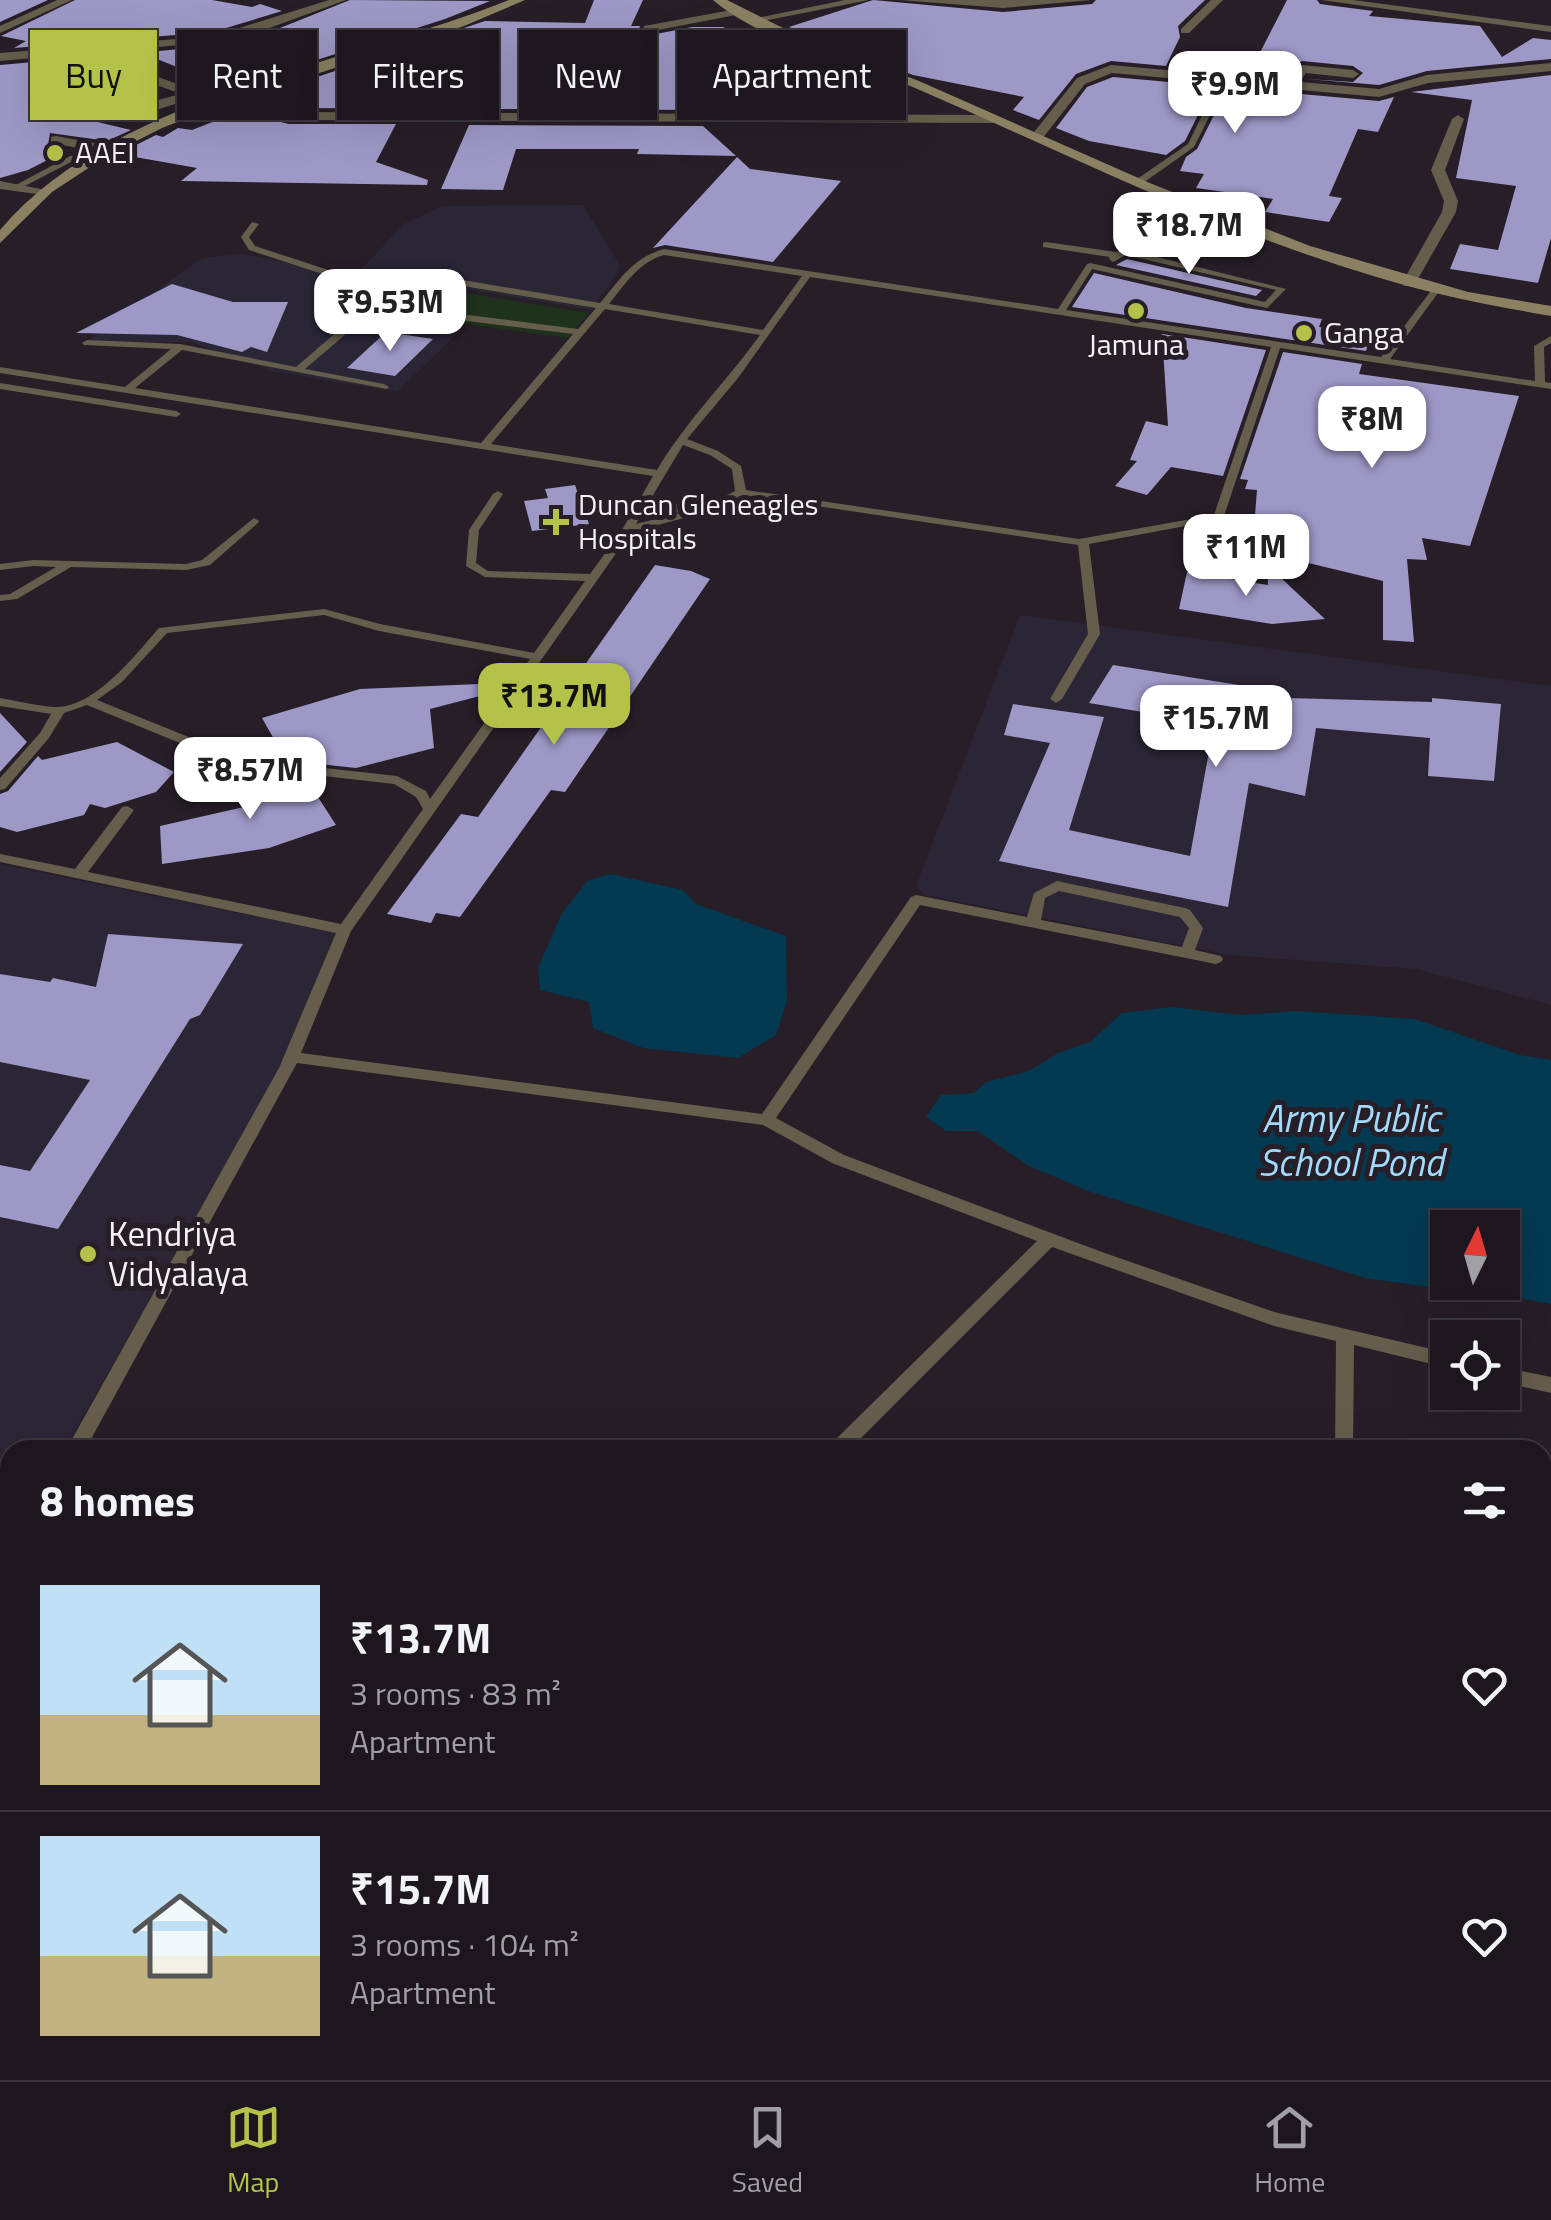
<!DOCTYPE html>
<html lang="en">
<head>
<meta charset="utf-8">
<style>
	:root { --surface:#1d161e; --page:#251f27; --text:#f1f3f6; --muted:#a09fa4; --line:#3b353c; --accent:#b4c24a }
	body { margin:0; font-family:"Titillium Web",sans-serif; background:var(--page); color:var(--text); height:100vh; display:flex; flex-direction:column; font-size:38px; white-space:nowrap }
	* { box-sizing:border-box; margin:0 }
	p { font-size:32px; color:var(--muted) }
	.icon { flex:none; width:55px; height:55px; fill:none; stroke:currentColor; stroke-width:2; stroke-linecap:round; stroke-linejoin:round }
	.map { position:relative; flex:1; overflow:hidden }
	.side { position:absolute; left:0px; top:1440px; width:1552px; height:640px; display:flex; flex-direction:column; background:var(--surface); border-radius:30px 30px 0 0; box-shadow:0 10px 40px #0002,0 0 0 2px var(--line) }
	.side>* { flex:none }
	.guide { position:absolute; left:30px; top:30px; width:1000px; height:90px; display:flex; gap:20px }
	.needle { width:65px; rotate:5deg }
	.controls { position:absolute; left:1430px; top:1210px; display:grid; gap:20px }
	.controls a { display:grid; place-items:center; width:90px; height:90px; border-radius:0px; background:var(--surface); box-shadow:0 10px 40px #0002,0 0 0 2px var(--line); font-size:50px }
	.price { position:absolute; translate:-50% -85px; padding:0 22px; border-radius:20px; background:#fff; color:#222; font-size:32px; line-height:65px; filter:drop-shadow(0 2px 5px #0008) }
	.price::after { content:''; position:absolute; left:50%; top:60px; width:30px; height:22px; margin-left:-15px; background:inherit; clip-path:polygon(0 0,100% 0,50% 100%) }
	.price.selected { background:var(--accent); color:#111 }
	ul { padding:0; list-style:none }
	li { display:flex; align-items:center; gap:30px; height:250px; padding:0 40px }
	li+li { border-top:2px solid var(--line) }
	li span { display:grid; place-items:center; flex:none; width:280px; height:200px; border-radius:0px; color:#555 }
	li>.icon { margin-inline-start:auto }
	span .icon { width:120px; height:120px; fill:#fffc; stroke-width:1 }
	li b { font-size:42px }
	h2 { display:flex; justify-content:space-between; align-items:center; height:120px; padding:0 40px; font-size:42px }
	.chip { padding:0 35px; border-radius:0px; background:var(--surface); box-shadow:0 10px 40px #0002,0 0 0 2px var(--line); font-size:35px; line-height:90px }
	.chip.selected { background:var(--accent); color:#111 }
	.tabs { display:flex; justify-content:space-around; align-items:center; height:140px; border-top:2px solid var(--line); background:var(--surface); font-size:28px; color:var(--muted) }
	.tabs a { display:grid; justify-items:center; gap:5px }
	.tabs .selected { color:var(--accent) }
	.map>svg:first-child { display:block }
	.commercial { fill:#2a2636 }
	.education { fill:#2c2535 }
	.green { fill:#1e321c }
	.water { fill:#033951; fill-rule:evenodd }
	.building { fill:#9d98c6 }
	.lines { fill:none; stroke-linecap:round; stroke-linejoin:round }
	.lane { fill:#655e4c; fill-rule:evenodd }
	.street { fill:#655e4c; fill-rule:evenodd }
	.secondary { fill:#8b8162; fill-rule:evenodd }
	.poi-dot { fill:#b4c24a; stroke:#271e28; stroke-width:4 }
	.labels { text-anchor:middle; stroke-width:10; stroke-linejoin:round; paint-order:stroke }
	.far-poi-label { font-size:30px; fill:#f6f0f7; stroke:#271e28; text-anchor:start }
	.poi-label { font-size:35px; fill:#f6f0f7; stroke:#271e28; text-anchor:start }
	.water-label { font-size:38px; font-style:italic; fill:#a0dbfe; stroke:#271e28 }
</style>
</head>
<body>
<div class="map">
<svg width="1551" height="2080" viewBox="0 0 1551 2080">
	<rect width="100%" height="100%" fill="#271e28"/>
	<polygon class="commercial" points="583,205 621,267 592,310 422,282 364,308 391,318 462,329 397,392 271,371 191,342 84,343 202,258 241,254 356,275 404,224 442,206"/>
	<g class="education">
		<polygon points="1020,615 1551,686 1551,1005 1416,969 1229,955 925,895 916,886"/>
		<polygon points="0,864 335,933 287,1057 64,1450 10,1450 10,1544 0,1562"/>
	</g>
	<polygon class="green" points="427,287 589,313 568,338 396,314 378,308"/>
	<g class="water">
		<polygon points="611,874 683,890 696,904 786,936 787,1001 776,1035 738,1058 643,1048 593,1028 589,1002 540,990 538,968 561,915 587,881"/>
		<path d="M1172,1007L1241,1015L1296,1011L1415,1019L1520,1055L1551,1060V1304L1510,1296L1489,1302L1450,1290L1365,1278L1088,1191L1027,1165L978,1131H946L926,1117L941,1095L974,1093L986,1082L1029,1071L1058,1053L1090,1042L1122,1013ZM1448,1228H1502V1282H1448Z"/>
	</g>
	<g class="building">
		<polygon points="0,0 48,0 0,22"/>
		<polygon points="75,0 212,0 252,7 260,4 282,11 213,32 14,48 26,41 1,36"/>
		<polygon points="350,0 490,1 445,19 229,88 152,57 126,62 53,90 51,95 55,98 39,108 131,130 107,141 50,133 48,145 67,150 28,170 0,178 0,65 215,46 265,34"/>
		<polygon points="594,0 643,0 631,26 640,26 629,60 637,68 649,62 656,34 692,27 723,27 795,58 793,49 889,82 837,110 784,110 786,91 712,80 705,110 289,108 254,98 485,21 585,23"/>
		<polygon points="873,0 1003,12 1092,4 1096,0 1205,0 1178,26 1180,37 1166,66 1111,61 1076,74 1039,120 1013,110 1024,97 913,75 789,27"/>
		<polygon points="1287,0 1317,0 1320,4 1373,11 1369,16 1480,26 1502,57 1533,38 1551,40 1551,59 1427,71 1379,85 1307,79 1353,82 1363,73 1353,66 1302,61 1294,66 1291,77 1249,74"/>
		<polygon points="1551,75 1551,238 1538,283 1450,269 1460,244 1498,250 1516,186 1456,178 1472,100 1411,92"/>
		<polygon points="1113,77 1379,101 1394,97 1378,132 1358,129 1329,196 1342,198 1329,222 1265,212 1273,199 1196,188 1204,174 1180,171 1186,157 1197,149 1219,105 1217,99 1206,99 1185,141 1166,155 1089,141 1056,128 1087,87"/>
		<polygon points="238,112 289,124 396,124 376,162 428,180 427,185 181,181 197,168 118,154 156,135 163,137 178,128 192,130"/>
		<polygon points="469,125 703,126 736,156 637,154 639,149 516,149 503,190 441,189"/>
		<polygon points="737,157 750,169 841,181 773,262 665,245 653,248"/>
		<polygon points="1127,259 1262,290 1256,296 1116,265"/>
		<polygon points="1094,273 1246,308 1322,319 1319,327 1371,335 1366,351 1072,307"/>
		<polygon points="172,284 233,302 288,302 267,352 251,347 242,352 177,335 76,333"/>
		<polygon points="386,332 433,339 395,376 347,368"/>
		<polygon points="1162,334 1266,350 1223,476 1171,467 1147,495 1115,486 1137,461 1130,460 1146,421 1168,426"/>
		<polygon points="1283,352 1362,364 1359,374 1519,396 1470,546 1422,538 1427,560 1407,559 1414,642 1383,640 1383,581 1267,553 1267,517 1255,515 1257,490 1245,489 1248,480 1240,479"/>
		<polygon points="575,485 589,524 532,531 524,501 548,498 545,489"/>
		<polygon points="655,565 691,571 710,579 565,792 551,790 460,917 436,913 431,923 387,914 461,814 478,817"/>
		<polygon points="1267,565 1325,619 1272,624 1179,609 1187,572 1268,585"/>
		<polygon points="1113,665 1289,693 1288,698 1432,702 1432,698 1501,704 1494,781 1428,776 1430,738 1316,728 1305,796 1249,783 1228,907 999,861 1050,743 1004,735 1013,704 1104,717 1069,830 1190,856 1214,724 1089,703"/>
		<polygon points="479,684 480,696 430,709 434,748 356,768 273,759 283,755 262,718 360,689"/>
		<polygon points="0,713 27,742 0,772"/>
		<polygon points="117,742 174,772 156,792 105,808 90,804 84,815 17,832 0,827 0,794 8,791 38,756 42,760"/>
		<polygon points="251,772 313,779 307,780 336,825 269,848 162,864 160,826 244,807"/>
		<polygon points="108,934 243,944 200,1015 190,1019 58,1229 0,1217 0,1165 30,1171 90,1080 0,1062 0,974 50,982 53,978 96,987"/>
	</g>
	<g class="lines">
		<g class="lane">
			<polygon points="1209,101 1216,103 1194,147 1143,183 1137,183 1137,179 1188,144"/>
			<polygon points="107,150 111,152 110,154 75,160 19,189 12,187 70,156"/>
			<path d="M252,222L259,224L249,237L255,246L359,280L382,296L411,281L433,275L600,303C621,279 632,258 664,249L1058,309L1087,264L1090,263L1265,302L1276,290L1126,255L1113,262L1109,259L1110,257L1043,247V243L1046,242L1116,252L1125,249L1286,289L1267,308L1092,269L1066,310L1381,357L1433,288L1436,287L1440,290L1390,359L1535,381L1534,346L1551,336V343L1544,347L1545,382L1551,383V389L1280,348L1223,519L1089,544L1100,634L1062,699L1056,703L1050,699L1088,634L1078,545L743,495L722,506L700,512L699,514L631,532L351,931L301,1053L762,1114L911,897L916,895L1027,917L1034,893L1057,881L1185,908L1190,910L1203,928L1195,950L1221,956L1223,959L1221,962L1216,964L920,905L776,1118L844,1155L1102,1252L1274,1312L1448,1353V1368L1354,1345L1353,1450H1335L1336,1341L1274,1326L1052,1247L849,1450H828L831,1444L1037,1241L832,1163L763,1125L297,1063L85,1450H66L279,1068L336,933L0,862V854L75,869L122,807L127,806L134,810L88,872L341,924L423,809L416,797L394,784L236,766L87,705L64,713L49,738L5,789L0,790V778L40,733L51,714L0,706V698C18,701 37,706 55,707C95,708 135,655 159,628L324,609L380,624L534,653L585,581L485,577L466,566L469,530L493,494L498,491L503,494L479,530L476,563L488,571L590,574L622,530L653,476L0,373V367L125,387L171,349L84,345L82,343L87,340L180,344L296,367L375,299L353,284L249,250L241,237ZM664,255L802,276L763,330L609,304C625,284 639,262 664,255ZM810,277L1271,347L1214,515L1079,539L746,490L741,466L718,451L687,439L738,378ZM433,281L596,308L578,329L413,308L388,299L417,285ZM382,303L411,314L573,334L481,443L135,388L182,350L387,389L389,387L384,384L305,369ZM605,309L760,335C727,381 685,422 657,470L491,444ZM683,445L710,455L732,469L735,491C708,506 681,513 653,495ZM649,502L666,510L680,513L636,524ZM324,615L379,631L530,659L430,799L426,791L397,776L243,759L97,700L122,682L167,633ZM1059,891L1180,917L1189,928L1182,947L1041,920L1045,898Z"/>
			<polygon points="0,383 176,411 181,414 176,417 0,389"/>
			<polygon points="254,518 259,521 258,523 210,565 186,570 71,567 17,599 0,601 0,595 10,594 56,567 33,566 0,570 0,564 33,560 186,564 202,560"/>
			<polygon points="1502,1367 1551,1377 1551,1393 1502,1382"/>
			<path d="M10,1557V1585L7,1590L0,1593C0,1580 0,1563 10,1557Z"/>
			<polygon points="1542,1706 1551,1707 1551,1727 1542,1726"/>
			<polygon points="578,2070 602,2070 599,2080 575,2080"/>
		</g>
		<g class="street">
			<polygon points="57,0 72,0 0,33 0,26"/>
			<polygon points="329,0 346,0 264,30 214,42 0,61 0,53 214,36"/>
			<polygon points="845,0 869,0 753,23 747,20"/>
			<polygon points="899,0 1092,0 1003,8"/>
			<polygon points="1211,0 1223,0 1189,33 1181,33 1181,29"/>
			<polygon points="1321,0 1353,0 1551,26 1551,32"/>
			<polygon points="737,9 741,14 653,31 645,61 639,65 633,61 644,26"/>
			<polygon points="1551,63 1551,71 1428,83 1379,97 1112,73 1085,84 1042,139 1031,136 1077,78 1111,65 1379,89 1427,75"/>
			<polygon points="1302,65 1353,70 1359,74 1353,78 1306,73 1302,79 1294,79 1296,69"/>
			<path d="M127,66L197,91L289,112L993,115L999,119L993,123L289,120L194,98L134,117L114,119L54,94ZM127,74L181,94L115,111L71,94Z"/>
			<polygon points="1458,115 1464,119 1445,170 1458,201 1456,212 1414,286 1404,286 1402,283 1442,212 1444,201 1431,170 1452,119"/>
			<polygon points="56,136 111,146 118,150 111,154 51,143 51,137"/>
			<polygon points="0,181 51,191 44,195 0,189"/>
		</g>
		<g class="secondary">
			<path d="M509,0H525L464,26L221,105L162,128L105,157L52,192L0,243V230C113,96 350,64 509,0Z"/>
			<path d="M713,0H727L795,34L919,81L1152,184L1310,246L1468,292L1551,306V316C1493,306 1436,295 1380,278C1219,231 1068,154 915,88C850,61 768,46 713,0Z"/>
		</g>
	</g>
	<g class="poi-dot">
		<circle cx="55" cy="153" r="10"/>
		<circle cx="1136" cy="311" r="10"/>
		<circle cx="1304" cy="333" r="10"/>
		<path d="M551 507h10v10h10v10h-10v10h-10v-10h-10v-10h10z"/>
		<circle cx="88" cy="1254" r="10"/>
	</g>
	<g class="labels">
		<g class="far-poi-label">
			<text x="75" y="163">AAEI</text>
			<text x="1324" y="343">Ganga</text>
			<text x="1136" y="355" text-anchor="middle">Jamuna</text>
			<text x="578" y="515">Duncan Gleneagles<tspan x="578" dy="34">Hospitals</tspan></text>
		</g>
		<g class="poi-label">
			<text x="108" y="1246">Kendriya<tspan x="108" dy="40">Vidyalaya</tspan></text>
		</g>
		<g class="water-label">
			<text x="1351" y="1132">Army Public<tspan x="1351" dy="44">School Pond</tspan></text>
		</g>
	</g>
</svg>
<div class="controls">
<a><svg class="needle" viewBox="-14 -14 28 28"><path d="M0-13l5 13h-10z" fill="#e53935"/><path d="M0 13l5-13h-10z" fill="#a09fa4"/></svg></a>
<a><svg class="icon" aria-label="locate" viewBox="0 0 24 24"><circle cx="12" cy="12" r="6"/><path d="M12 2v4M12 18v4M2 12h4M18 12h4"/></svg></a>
</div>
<b class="price" style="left:1235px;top:136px">₹9.9M</b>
<b class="price" style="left:1189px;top:277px">₹18.7M</b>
<b class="price" style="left:390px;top:354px">₹9.53M</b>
<b class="price" style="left:1372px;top:471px">₹8M</b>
<b class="price" style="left:1246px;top:599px">₹11M</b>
<b class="price selected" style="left:554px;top:748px">₹13.7M</b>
<b class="price" style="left:1216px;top:770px">₹15.7M</b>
<b class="price" style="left:250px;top:822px">₹8.57M</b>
<div class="guide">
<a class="chip selected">Buy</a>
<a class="chip">Rent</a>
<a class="chip">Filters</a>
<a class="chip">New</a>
<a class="chip">Apartment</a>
</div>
<section class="side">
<h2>8 homes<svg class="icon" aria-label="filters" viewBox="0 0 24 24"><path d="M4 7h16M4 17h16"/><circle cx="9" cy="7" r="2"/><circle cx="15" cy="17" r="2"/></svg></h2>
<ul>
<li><span style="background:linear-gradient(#bfe0f5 65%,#c2b280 0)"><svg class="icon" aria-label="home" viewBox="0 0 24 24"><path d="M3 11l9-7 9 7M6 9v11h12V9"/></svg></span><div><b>₹13.7M</b><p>3 rooms · 83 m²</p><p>Apartment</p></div><svg class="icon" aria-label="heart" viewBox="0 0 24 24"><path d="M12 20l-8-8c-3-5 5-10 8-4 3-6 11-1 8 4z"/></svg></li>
<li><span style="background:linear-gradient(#bfe0f5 60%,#c2b280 0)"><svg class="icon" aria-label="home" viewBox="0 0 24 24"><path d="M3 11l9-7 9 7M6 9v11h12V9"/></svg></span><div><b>₹15.7M</b><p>3 rooms · 104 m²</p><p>Apartment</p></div><svg class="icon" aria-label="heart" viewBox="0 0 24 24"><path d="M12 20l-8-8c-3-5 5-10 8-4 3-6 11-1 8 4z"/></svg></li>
</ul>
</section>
</div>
<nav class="tabs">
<a class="selected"><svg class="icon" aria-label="map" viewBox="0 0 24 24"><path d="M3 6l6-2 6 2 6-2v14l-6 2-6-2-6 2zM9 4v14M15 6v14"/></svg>Map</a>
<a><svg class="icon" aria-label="saved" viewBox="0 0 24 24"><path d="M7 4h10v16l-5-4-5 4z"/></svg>Saved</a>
<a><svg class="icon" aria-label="home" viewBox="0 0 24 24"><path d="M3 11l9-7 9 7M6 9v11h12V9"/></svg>Home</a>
</nav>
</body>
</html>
